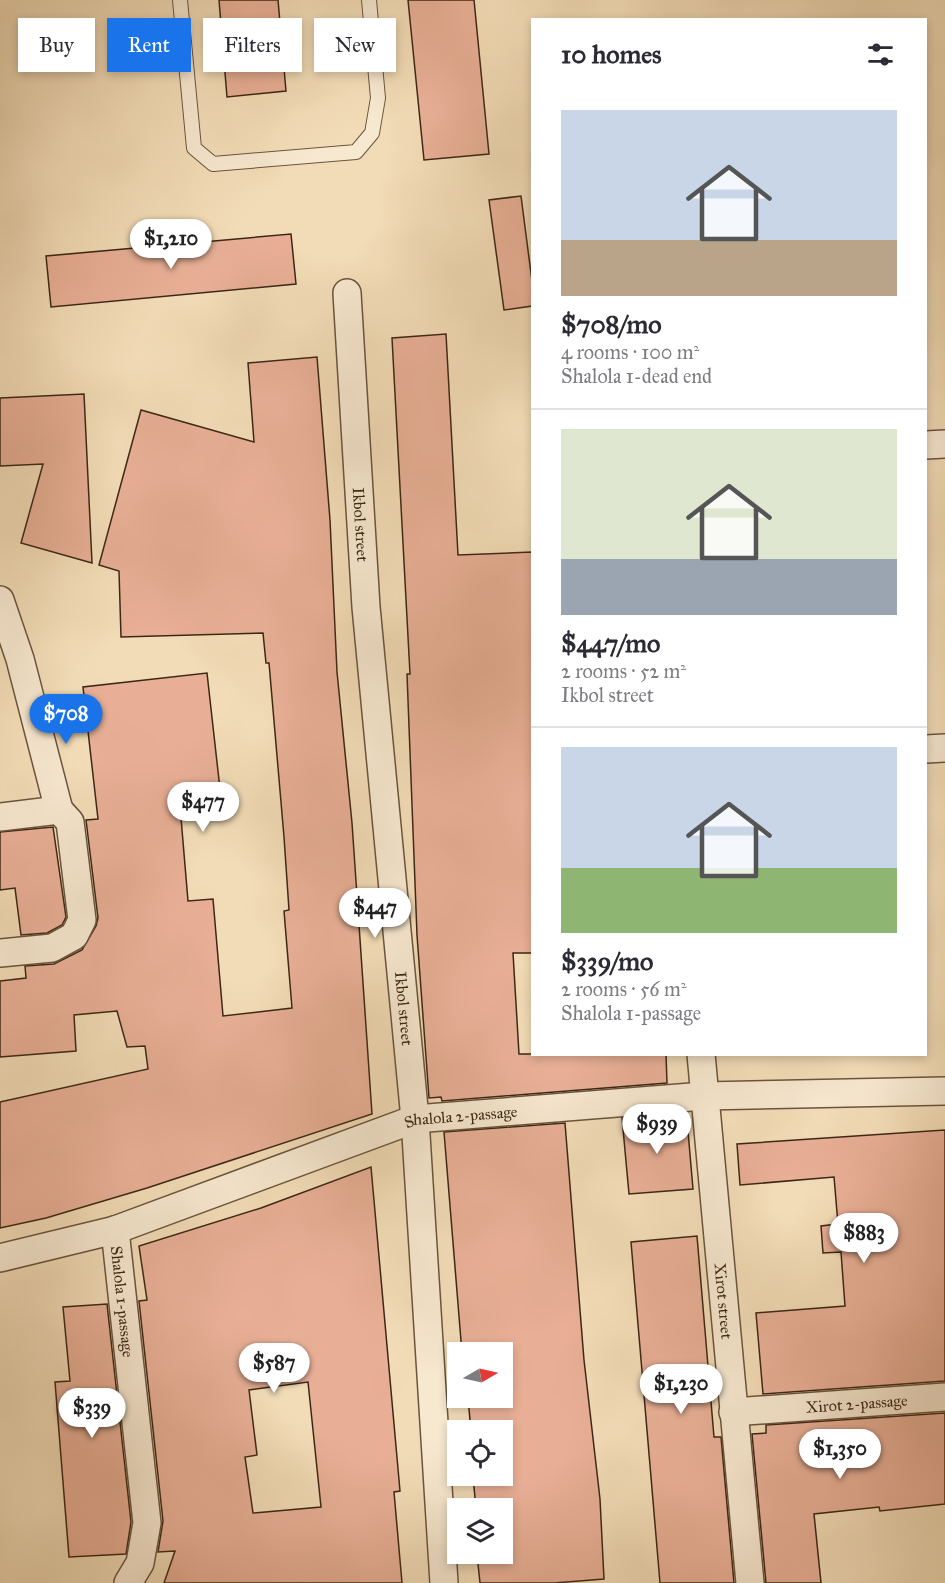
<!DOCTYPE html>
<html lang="en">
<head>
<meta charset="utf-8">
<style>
	:root { --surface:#fff; --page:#f7f7f7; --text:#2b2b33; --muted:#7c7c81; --line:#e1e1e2; --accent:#1a73e8 }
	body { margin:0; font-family:"IM FELL Great Primer",serif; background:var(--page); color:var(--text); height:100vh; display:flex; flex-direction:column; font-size:22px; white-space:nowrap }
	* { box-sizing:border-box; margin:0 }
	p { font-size:20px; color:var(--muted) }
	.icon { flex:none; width:33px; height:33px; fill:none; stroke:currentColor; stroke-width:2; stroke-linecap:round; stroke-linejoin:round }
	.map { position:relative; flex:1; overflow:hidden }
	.details { position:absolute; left:531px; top:18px; width:396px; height:1038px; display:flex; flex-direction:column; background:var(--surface); border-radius:0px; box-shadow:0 3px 9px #0003 }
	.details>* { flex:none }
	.banner { position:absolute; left:18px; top:18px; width:423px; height:54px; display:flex; gap:12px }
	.needle { width:39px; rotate:81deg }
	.fabs { position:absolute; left:447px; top:1342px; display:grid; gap:12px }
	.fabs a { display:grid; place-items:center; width:66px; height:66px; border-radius:0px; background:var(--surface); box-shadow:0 3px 9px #0003; font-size:30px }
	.price { position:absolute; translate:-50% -51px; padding:0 14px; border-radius:21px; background:#fff; color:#222; font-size:20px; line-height:39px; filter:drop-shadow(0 2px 3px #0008) }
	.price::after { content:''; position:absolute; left:50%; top:36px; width:18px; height:14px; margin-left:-9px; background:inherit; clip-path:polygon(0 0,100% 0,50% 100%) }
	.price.selected { background:var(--accent); color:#fff }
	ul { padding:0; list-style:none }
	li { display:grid; align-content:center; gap:12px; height:318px; padding:0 30px }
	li+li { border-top:2px solid var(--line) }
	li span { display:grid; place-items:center; height:186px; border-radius:0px; color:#555 }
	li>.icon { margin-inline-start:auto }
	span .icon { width:108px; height:108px; fill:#fffc; stroke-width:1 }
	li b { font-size:26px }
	h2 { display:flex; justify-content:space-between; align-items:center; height:72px; padding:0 30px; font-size:26px }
	.chip { padding:0 21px; border-radius:0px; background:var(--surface); box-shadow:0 3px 9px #0003; font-size:21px; line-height:54px }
	.chip.selected { background:var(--accent); color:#fff }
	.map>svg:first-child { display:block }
	.building { fill:#e8af96; stroke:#3c2715; stroke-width:1.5; fill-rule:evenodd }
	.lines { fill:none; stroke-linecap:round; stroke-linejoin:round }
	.service-casing { stroke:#6a543e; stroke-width:16 }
	.minor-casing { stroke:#6a543e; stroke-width:30 }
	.service { stroke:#f7e8d0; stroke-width:14 }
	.minor { stroke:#f7e8d0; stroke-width:27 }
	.labels { text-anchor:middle; stroke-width:5; stroke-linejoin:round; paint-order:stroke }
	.street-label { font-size:16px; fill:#3c2715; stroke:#f7e8d0 }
</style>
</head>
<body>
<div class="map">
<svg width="945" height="1583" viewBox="0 0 945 1583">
	<rect width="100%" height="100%" fill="#f2dcb7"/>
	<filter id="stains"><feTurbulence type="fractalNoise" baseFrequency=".00333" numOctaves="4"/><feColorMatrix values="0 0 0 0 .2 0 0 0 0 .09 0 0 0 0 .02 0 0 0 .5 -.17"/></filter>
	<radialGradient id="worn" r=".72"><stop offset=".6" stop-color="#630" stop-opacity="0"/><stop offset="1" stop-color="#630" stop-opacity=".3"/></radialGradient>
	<g class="building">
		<polygon points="219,0 278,0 286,91 227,97"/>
		<polygon points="408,0 474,0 489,154 424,160"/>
		<polygon points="521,196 532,281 532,306 504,310 489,200"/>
		<polygon points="291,234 296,284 51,307 46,256"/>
		<polygon points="446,334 458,555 532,552 532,953 513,953 519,1054 666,1054 667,1083 442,1101 441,1097 429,1098 417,935 407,674 410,674 392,338"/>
		<polygon points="317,357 330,520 337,672 352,823 372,1114 147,1188 46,1218 0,1228 0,1102 148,1069 145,1046 127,1047 117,1011 74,1015 76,1051 0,1057 0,981 26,978 25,966 54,964 82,950 96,926 98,918 86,820 98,819 83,687 207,673 220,789 179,794 188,901 213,899 223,1016 292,1008 284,911 289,910 284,837 269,663 266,663 263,633 121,637 119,571 99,565 141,410 254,442 248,363"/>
		<polygon points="84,394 92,563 21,543 43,464 0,466 0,398"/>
		<polygon points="53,827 66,917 62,925 47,933 21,935 15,888 0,890 0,832"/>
		<polygon points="668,1115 669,1122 687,1120 693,1189 629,1194 622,1118"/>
		<polygon points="565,1123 584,1360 600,1499 604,1579 554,1583 480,1583 477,1554 502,1554 502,1509 476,1509 473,1476 502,1476 502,1431 471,1431 468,1398 502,1398 502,1353 462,1353 444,1132"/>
		<polygon points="945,1130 945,1381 763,1394 756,1313 845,1306 841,1252 823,1253 821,1226 838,1224 834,1177 740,1185 737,1144"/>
		<path d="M371,1167L400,1491L394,1492L402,1583H164L175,1551L158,1552L163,1521L139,1301L147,1300L139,1246L261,1208ZM308,1382L321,1507L253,1513L245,1457L257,1455L249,1390Z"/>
		<polygon points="697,1236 714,1437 721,1437 734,1583 660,1583 631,1242"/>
		<polygon points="107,1304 131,1522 126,1554 69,1557 55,1382 70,1381 63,1307"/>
		<polygon points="945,1413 945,1504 880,1511 879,1507 814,1514 821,1583 766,1583 752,1434 766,1433 766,1425"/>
	</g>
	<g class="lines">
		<g class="service-casing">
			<polyline id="service" points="180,0 194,148 213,164 356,152 372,133 378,98 369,0"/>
		</g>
		<g class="minor-casing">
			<g id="minor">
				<path id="s1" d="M347,293L366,607L415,1119L444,1583"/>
				<polyline points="926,445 945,444"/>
				<polyline points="0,600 20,659 59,810 0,817"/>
				<polyline points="926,749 945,748"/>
				<polyline points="0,953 52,948 74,936 82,920 70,822 59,810"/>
				<path id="s2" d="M701,1054L750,1583"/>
				<path id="s3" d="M115,1230L147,1523L140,1563L128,1583"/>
				<path id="s4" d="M0,1258L115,1230L415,1119L704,1096L945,1091"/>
				<path id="s5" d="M733,1412L945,1397"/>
			</g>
		</g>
		<use href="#service" class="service"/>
		<use href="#minor" class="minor"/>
	</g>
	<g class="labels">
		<g class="street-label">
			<text dy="6" stroke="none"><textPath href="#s1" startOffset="232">Ikbol street</textPath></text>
			<text dy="6" stroke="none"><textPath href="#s1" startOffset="718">Ikbol street</textPath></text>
			<text dy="6" stroke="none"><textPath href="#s4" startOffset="484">Shalola 2-passage</textPath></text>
			<text dy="6" stroke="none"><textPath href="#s3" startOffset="72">Shalola 1-passage</textPath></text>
			<text dy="6" stroke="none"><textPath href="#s2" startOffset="248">Xirot street</textPath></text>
			<text dy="6" stroke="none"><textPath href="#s5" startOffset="124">Xirot 2-passage</textPath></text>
		</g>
	</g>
	<rect width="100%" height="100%" filter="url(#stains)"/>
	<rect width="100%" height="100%" fill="url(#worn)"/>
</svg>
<div class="fabs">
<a><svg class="needle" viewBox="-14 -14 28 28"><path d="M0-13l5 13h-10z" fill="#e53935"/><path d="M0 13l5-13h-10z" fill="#7c7c81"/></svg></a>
<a><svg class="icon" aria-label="locate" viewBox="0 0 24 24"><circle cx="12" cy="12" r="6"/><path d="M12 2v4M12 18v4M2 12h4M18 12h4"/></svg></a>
<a><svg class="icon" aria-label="layers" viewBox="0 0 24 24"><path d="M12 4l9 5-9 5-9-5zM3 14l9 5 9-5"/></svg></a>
</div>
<b class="price" style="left:171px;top:270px">$1,210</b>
<b class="price selected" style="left:66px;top:745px">$708</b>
<b class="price" style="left:203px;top:833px">$477</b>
<b class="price" style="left:375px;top:939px">$447</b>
<b class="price" style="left:657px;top:1155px">$939</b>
<b class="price" style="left:864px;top:1264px">$883</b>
<b class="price" style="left:274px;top:1394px">$587</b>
<b class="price" style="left:681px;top:1415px">$1,230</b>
<b class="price" style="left:92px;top:1439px">$339</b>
<b class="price" style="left:840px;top:1480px">$1,350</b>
<div class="banner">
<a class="chip">Buy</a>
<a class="chip selected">Rent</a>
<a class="chip">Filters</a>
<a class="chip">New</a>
</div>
<section class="details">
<h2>10 homes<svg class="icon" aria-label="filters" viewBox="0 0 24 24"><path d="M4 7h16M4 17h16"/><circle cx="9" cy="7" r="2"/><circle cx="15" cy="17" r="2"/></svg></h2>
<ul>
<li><span style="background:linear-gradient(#c9d6e8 70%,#b9a48a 0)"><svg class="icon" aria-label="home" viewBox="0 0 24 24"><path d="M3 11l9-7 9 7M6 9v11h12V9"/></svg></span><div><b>$708/mo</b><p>4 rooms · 100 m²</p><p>Shalola 1-dead end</p></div></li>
<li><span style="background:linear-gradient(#dfe7d0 70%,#9aa5b1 0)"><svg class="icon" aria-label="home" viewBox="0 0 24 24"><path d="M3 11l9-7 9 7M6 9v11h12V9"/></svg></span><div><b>$447/mo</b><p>2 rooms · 52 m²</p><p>Ikbol street</p></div></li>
<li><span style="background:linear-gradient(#c9d6e8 65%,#8fb573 0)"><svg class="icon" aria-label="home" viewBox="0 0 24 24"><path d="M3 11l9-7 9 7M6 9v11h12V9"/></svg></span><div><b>$339/mo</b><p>2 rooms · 56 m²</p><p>Shalola 1-passage</p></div></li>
</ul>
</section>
</div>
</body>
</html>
